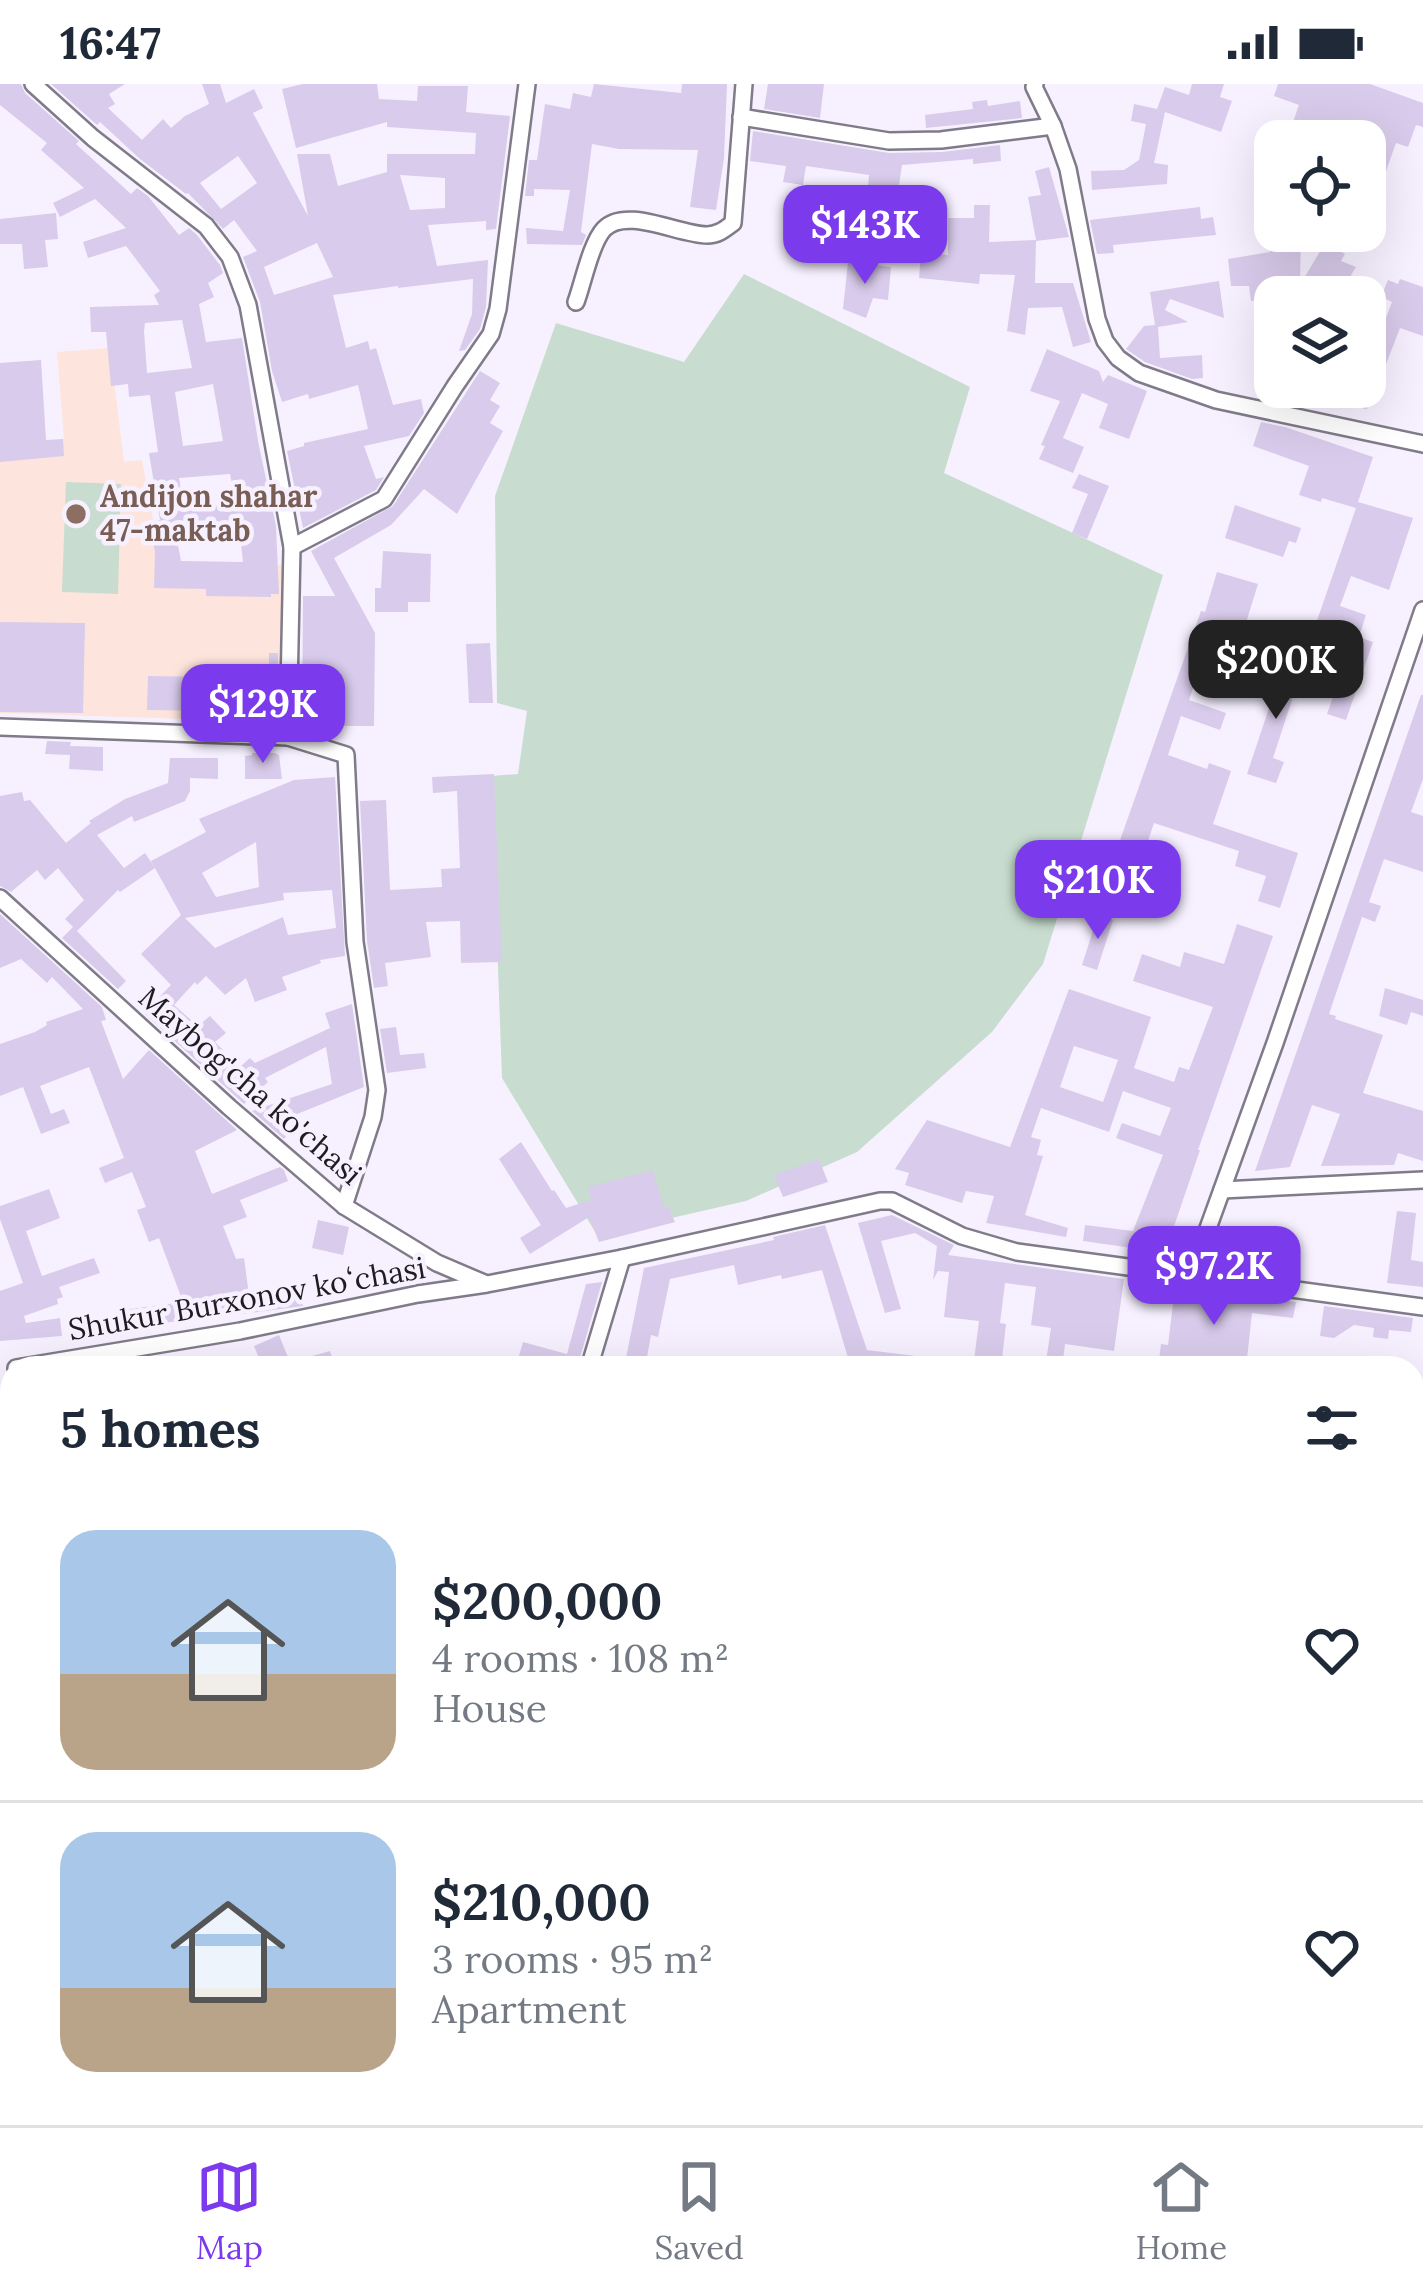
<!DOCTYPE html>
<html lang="en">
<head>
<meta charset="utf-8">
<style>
	:root { --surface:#fff; --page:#f6f6f7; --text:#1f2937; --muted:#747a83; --line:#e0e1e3; --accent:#7c3aed }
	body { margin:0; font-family:Lora,serif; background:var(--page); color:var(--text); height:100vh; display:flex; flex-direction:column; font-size:45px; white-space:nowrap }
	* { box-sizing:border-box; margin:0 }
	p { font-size:39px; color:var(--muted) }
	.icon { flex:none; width:66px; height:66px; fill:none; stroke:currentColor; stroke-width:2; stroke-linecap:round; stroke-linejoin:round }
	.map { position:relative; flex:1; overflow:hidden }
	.panel { position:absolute; left:0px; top:1272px; width:1425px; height:771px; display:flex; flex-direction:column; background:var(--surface); border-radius:36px 36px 0 0; box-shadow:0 12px 48px #0002 }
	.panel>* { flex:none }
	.fabs { position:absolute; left:1254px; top:36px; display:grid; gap:24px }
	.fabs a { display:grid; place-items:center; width:132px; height:132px; border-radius:24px; background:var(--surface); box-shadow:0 12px 48px #0002; font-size:60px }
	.price { position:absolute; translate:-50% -102px; padding:0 27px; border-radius:24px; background:var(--accent); color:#fff; font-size:39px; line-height:78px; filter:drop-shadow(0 3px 6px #0008) }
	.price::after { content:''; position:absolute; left:50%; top:72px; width:36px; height:27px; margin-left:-18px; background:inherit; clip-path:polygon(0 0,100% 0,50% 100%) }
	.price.current { background:#222; color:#fff }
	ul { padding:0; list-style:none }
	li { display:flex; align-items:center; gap:36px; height:300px; padding:0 60px }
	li+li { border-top:3px solid var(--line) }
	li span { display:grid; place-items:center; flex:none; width:336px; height:240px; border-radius:36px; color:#555 }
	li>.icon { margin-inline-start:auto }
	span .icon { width:144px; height:144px; fill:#fffc; stroke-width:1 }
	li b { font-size:51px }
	h2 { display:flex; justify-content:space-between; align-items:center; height:144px; padding:0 60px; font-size:51px }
	.status { display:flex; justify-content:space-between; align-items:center; height:84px; padding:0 60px; background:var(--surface); direction:ltr }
	.status svg { height:33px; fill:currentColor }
	.menu { display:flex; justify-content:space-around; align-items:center; height:168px; border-top:3px solid var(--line); background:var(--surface); font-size:33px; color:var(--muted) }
	.menu a { display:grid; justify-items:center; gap:6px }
	.menu .current { color:var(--accent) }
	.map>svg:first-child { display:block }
	.education { fill:#fde4dc }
	.green { fill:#c8ddcf }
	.building { fill:#d9cbeb; fill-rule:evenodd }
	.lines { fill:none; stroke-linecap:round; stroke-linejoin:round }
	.minor-casing { stroke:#807b88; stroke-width:20 }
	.minor { stroke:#fff; stroke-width:15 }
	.education-dot { fill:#8d6e63; stroke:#f7f1ff; stroke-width:4.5 }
	.labels { text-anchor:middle; stroke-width:9; stroke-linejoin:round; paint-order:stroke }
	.education-label { font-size:30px; font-weight:bold; fill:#785e54; stroke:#f7f1ff; text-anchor:start }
	.street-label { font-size:30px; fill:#1e1c21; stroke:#f7f1ff }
</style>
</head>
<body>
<div class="status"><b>16:47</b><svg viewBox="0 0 49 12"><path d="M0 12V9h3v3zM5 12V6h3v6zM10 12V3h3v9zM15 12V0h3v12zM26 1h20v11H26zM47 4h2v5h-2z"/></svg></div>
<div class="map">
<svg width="1423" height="2041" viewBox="0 0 1423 2041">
	<rect width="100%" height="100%" fill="#f7f1ff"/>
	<polygon class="education" points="110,264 124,378 142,376 161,479 282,481 280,638 0,629 0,363 64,355 57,268"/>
	<g class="green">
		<polygon points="744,190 970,303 944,389 1163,491 1043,880 992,948 857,1068 746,1117 597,1151 502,994 491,692 518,690 527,627 497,619 495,412 556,239 684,278"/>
		<polygon points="66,398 121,400 118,510 62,508"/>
	</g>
	<g class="building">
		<path d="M0,0H21L25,9L79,57L76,60L131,110L137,104L148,112L179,151L189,144L197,151L220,181L223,189L208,199L214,213L199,220L206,258L242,254L258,357L276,442L279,510H271V513L206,512V505L154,504L155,468L149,438L160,436L149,369L158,368L150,311L129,313L128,300L111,302L106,248H91L90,223L159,221L154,211L160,207L126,162L88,174L83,158L126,144L95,115L60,133L53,119L84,104L41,66L47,59L0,21ZM182,236L192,284L147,289L144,247L145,239ZM213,300L223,357L183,362L175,308ZM230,390L236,421L184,423L179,394ZM239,441L243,478L181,477L175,445Z"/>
		<path d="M51,0H125L109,10L115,20L108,24L142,56L163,35L171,44L185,32L209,20L202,0H220L226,19L254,5L263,24L253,29L308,132L297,70H330L338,102L387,88V70H475L476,49L387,43V38L296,64L282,5L303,0H377L379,15L417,17L418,2H468L466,28L510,32L496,145L486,146V137L428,141L437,182L488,176L486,223L480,245L465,266L459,267L472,230L473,195L398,204V202L333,211L346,264L368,257L370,266L376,264L393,321L421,315L424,329L409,352L364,362L376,395L384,393L376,406L303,444L287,367L304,362V359L368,345L358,301L309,315L308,310L282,318L272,287L260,218L243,173L257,167L234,136L223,145L188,109L186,110L140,75L100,38L97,41ZM238,72L257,99L221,125L200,99ZM400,91L445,94V124L410,126ZM317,159L333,193L274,211L264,183Z"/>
		<polygon points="594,0 681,9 682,0 727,0 724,74 716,126 690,123 698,66 619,65 592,60 581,148 586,151 582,161 527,160 526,144 563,147 570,106 534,105 534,112 525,112 529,76 537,76 545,20 570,25 573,9 591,13"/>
		<polygon points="768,0 824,0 820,34 764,25"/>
		<polygon points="1192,0 1224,0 1220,13 1232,17 1221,48 1165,28 1154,79 1168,81 1167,100 1092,106 1091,87 1124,86 1139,76 1146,40 1131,37 1134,20 1157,25 1165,3 1189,11"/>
		<polygon points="1278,0 1370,0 1423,19 1423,43 1416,41 1408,63 1396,59 1374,121 1386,128 1375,148 1365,142 1365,57 1313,57 1315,49 1292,41 1299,21 1274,12"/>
		<polygon points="987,16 988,22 1020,17 1022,34 926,44 925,31 973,25 972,18"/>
		<polygon points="753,47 889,69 942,68 1000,61 1001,77 973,80 973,75 902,81 898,108 868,104 869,91 806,82 803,101 783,98 786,82 750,77"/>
		<polygon points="1049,83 1069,153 1036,157 1035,199 1073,199 1091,258 1073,263 1062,223 1028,224 1025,251 1007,247 1015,191 980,190 979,200 919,194 921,168 948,171 948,134 974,134 974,121 990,121 989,158 1036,156 1028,113 1041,111 1035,87"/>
		<polygon points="1200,123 1201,135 1213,133 1216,151 1113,161 1114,169 1097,170 1090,136"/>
		<polygon points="56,129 58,155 45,156 48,183 24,185 22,160 0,160 0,135"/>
		<polygon points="1270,147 1301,147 1300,201 1325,159 1345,170 1341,177 1356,183 1338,213 1319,213 1275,193 1275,252 1254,245 1264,215 1251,217 1249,202 1231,202 1228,175 1270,168"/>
		<polygon points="848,178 891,183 888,216 873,214 866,234 843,225"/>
		<polygon points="1400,195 1423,203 1423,252 1400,244 1385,283 1381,282 1367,325 1337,320 1340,304 1353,307 1354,303 1365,303 1365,239 1382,244 1392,218 1381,213 1388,196 1398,200"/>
		<polygon points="1219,197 1224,234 1170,215 1165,226 1188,238 1158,243 1160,274 1202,271 1203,294 1192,295 1145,278 1126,265 1144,242 1155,241 1150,208"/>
		<polygon points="1047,265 1099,287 1103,298 1108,291 1147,307 1129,355 1099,344 1108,320 1082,309 1063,354 1084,363 1073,389 1039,375 1045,362 1041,361 1060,317 1030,307"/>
		<polygon points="41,276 46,356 63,355 64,372 0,378 0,279"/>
		<polygon points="480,287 500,299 490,316 500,322 490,339 503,347 457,430 424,405 391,441 334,474 375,549 374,642 302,642 303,512 335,512 311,467 393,422"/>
		<polygon points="1261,338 1285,343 1373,373 1358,418 1413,434 1389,506 1351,492 1340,522 1366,531 1359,553 1373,558 1346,636 1327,630 1342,587 1304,574 1356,424 1322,414 1321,418 1299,411 1309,382 1253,362"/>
		<polygon points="1079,390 1109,402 1087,455 1072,449 1088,410 1072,404"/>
		<polygon points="1235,421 1301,444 1296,459 1289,457 1283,473 1225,454"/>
		<polygon points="383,467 431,470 430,518 408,518 408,528 375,528 375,504 381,504"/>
		<polygon points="1217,488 1258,500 1245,542 1256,545 1243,582 1205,569 1189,616 1226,629 1220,646 1181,632 1168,671 1207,685 1209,679 1231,687 1213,740 1298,769 1280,824 1258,817 1266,792 1235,782 1239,767 1154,739 1132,805 1106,796 1201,527 1205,528"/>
		<polygon points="0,538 85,539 83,629 0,628"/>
		<polygon points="490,559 493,619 469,619 466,560"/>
		<polygon points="269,569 278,569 277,629 243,628 242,594 269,594"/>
		<polygon points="1287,570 1305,576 1273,674 1284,678 1276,699 1247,690"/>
		<polygon points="148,592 219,593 218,627 147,626"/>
		<polygon points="1421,611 1423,611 1423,695 1411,728 1423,732 1423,788 1384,775 1369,818 1381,822 1375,838 1362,833 1329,930 1336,932 1335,935 1383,951 1363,1009 1423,1027 1423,1077 1398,1069 1394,1081 1321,1082 1340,1030 1312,1021 1290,1083 1255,1087"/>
		<polygon points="47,657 71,658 70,662 103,663 103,687 69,685 70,671 45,670"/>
		<polygon points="252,669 275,669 279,671 282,695 245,695 245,672 252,671"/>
		<polygon points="170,674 218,674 218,695 190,694 190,707 185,717 134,738 132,732 97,751 124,784 145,769 155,784 120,808 118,806 77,847 126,897 118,905 62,854 73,843 65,835 84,816 58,784 45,796 37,786 11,808 0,802 0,712 22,708 24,717 30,716 66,759 91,739 89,737 125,715 168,699"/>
		<polygon points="494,690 502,878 461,879 460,837 426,838 431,873 385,879 388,902 374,904 367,857 360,717 386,716 390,806 442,803 441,785 460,784 457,707 433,709 432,693"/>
		<path d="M335,693L345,872L320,876L321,879L282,893L287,906L255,918L246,894L225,911L206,892L197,901L195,898L174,921L198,942L210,932L226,949L215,958L240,983L250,974L255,979L330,944L325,929L352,920L364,1003L280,1037L288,1050L284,1055L252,1027L332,1000L326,963L265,994L268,998L244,1020L144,929L171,901L141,870L181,831L151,777L206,748L199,735L294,696ZM256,758L259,803L216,813L202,789ZM332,806L336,844L288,851L283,833L215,864L185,834L284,816L283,809Z"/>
		<polygon points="0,830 102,923 106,936 101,937 123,995 149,966 237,1046 195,1067 212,1110 280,1083 284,1086 288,1097 240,1116 247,1133 223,1142 236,1175 244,1174 249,1211 300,1204 303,1222 229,1232 228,1223 186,1236 118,1245 116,1227 183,1218 159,1154 149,1158 137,1126 146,1123 132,1088 105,1099 99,1084 124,1074 89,983 40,1002 51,1030 64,1025 70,1039 41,1050 23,1003 0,1012 0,960 35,948 47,941 46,938 83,925 52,893 47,899 21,875 0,884"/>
		<polygon points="1098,831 1113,836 1097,886 1082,881"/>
		<path d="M1237,840L1273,852L1198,1066H1200L1167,1163L1147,1160L1146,1166L1083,1157L1085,1141L1133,1147L1163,1071L1116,1054L1122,1039L1160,1052L1171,1024L1123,1007L1109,1048L1041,1024L1031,1053L1041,1056L1037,1071L1043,1072L1025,1131L1068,1144L1066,1153L986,1139L994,1112L966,1107L962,1119L905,1101L909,1089L895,1085L927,1036L1010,1063L1069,905L1151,933L1134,984L1174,998L1179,983L1189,986L1213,923L1133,897L1142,870L1180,883L1184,868L1224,880ZM1074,962L1118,976L1103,1018L1060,1003Z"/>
		<polygon points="1385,904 1423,916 1423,932 1411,928 1407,941 1379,932"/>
		<polygon points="396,943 400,971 424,969 426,984 387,989 380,945"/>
		<polygon points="521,1058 552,1107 554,1106 566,1124 591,1116 588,1103 653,1086 664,1123 668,1122 675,1138 599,1158 589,1133 530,1170 520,1154 541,1141 499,1075"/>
		<polygon points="819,1075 828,1098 783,1113 774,1091"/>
		<polygon points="49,1105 60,1134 26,1147 42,1192 94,1174 100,1189 59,1203 63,1213 57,1215 58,1220 24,1232 26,1239 60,1234 62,1252 0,1257 0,1207 23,1199 0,1135 0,1122"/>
		<polygon points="1397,1127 1416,1129 1411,1176 1423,1178 1423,1203 1387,1199"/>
		<polygon points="892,1131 954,1161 948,1171 1124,1195 1114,1267 1065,1260 1062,1284 1045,1284 1051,1244 1031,1241 1036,1203 1005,1199 1000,1239 1006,1240 1001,1284 973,1284 979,1237 944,1233 949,1188 938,1187 933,1196 937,1162 915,1149 881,1157 901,1225 885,1229 858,1139"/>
		<polygon points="318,1136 349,1143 343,1171 312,1164"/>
		<polygon points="825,1141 867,1266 932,1274 932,1284 851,1284 822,1186 782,1195 781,1191 738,1201 734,1181 670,1195 658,1253 651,1251 645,1284 624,1284 644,1184 774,1156 773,1153"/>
		<polygon points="602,1198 577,1284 552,1284 518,1275 523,1258 567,1270 586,1200"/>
		<polygon points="1175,1203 1296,1218 1293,1234 1252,1229 1246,1284 1158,1284 1161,1260 1168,1261"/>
		<polygon points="1324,1222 1413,1234 1411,1248 1389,1246 1388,1255 1373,1253 1374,1244 1354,1241 1334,1254 1320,1252"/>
		<polygon points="279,1251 290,1278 330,1267 335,1284 263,1284 254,1262"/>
	</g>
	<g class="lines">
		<g class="minor-casing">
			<g id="minor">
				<polyline points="1035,0 1034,3 1053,42 1068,85 1097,235 1105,257 1118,274 1139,289 1216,316 1423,360"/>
				<polyline points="741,33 889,57 941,56 1053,42"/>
				<path d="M576,218C583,199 591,159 604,145C626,122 679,151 707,151C718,151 725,145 733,139L744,0"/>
				<polyline points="292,463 384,415 455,302 491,250 498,225 527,0"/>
				<polyline points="0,643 288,653 292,463 248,221 230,173 206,142 93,54 33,0"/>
				<polyline points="288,653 346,671 355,858 377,1006 373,1033 344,1122"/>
				<polyline points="0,814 229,1023 344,1122 437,1179 484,1199"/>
				<polyline points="1222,1106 1423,1096"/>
				<polyline points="1190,1194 1275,959 1423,526"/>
				<polyline points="16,1284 240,1247 418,1210 487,1200 622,1174 880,1117 892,1117 962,1152 1017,1168 1423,1223"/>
				<polyline points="589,1284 622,1174"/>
				<polyline points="1413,1870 1423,1882"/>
				<polyline points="48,2041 50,2031"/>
				<polyline points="483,2041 483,2031"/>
			</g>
		</g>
		<use href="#minor" class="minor"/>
	</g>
	<circle class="education-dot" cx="76" cy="430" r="12"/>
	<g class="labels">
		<g class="education-label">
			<text x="100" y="423">Andijon shahar<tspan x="100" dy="34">47-maktab</tspan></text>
		</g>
		<g class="street-label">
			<text transform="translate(250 1002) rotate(41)" y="10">Maybog'cha ko'chasi</text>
			<text transform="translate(247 1215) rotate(-10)" y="10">Shukur Burxonov koʻchasi</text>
		</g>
	</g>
</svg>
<div class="fabs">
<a><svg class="icon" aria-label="locate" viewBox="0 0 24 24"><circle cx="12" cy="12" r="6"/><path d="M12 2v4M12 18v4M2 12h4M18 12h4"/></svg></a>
<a><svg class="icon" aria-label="layers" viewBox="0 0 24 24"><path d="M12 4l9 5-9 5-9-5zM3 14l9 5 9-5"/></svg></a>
</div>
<b class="price" style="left:865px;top:203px">$143K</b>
<b class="price current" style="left:1276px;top:638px">$200K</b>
<b class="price" style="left:263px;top:682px">$129K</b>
<b class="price" style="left:1098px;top:858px">$210K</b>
<b class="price" style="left:1214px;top:1244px">$97.2K</b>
<section class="panel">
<h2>5 homes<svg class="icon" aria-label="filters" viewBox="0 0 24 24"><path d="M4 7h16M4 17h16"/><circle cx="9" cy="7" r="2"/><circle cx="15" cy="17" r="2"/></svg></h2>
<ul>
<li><span style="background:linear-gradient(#a9c7e8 60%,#b9a48a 0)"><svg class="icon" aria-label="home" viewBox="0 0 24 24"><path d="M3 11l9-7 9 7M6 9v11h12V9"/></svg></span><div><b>$200,000</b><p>4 rooms · 108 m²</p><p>House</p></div><svg class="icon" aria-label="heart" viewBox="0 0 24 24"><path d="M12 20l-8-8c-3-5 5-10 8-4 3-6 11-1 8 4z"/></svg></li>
<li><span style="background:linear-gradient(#a9c7e8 65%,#b9a48a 0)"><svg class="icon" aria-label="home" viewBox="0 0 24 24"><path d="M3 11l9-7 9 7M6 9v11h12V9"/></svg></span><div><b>$210,000</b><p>3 rooms · 95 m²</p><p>Apartment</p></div><svg class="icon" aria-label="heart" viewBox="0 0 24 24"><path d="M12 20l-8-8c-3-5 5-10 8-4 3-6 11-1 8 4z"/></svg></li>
</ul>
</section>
</div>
<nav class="menu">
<a class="current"><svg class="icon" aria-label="map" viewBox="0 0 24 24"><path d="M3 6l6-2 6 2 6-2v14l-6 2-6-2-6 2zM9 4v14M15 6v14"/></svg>Map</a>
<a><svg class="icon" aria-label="saved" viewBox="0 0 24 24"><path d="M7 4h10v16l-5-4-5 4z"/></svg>Saved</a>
<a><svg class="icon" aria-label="home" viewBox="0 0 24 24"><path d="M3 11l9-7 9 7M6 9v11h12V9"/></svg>Home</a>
</nav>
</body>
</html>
